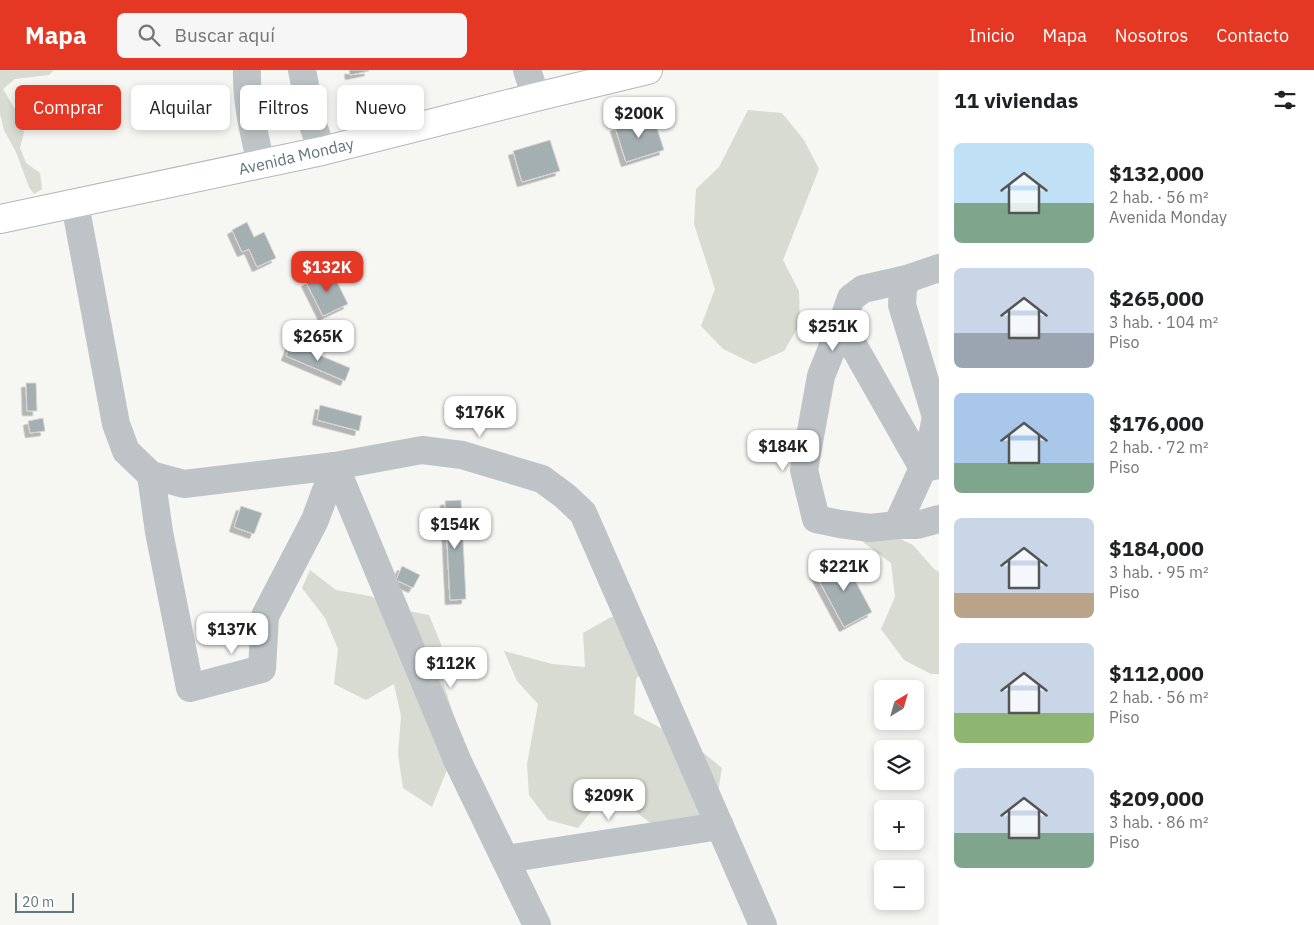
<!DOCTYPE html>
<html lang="es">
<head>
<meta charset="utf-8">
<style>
	:root { --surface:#fff; --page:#f6f6f6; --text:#202124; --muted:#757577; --accent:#e53824 }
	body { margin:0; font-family:"IBM Plex Sans",sans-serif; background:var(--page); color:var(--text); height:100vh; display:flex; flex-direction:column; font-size:19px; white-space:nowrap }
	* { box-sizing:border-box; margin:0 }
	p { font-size:16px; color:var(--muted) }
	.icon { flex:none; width:28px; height:28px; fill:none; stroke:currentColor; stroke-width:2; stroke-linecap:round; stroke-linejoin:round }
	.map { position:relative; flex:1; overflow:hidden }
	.panel { display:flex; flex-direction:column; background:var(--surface); width:375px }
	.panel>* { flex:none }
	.banner { position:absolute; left:15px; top:15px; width:475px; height:45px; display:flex; gap:10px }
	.needle { width:32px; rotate:37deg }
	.buttons { position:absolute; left:874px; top:610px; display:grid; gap:10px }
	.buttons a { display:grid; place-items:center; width:50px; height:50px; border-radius:8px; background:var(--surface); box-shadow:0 2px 8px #0003; font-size:25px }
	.scale { position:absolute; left:15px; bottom:12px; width:59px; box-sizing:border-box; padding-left:5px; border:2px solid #61757e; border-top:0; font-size:14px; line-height:18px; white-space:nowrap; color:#61757e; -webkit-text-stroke:4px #fff; paint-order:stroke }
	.price { position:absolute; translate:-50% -42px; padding:0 11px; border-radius:10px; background:#fff; color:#222; font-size:16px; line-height:32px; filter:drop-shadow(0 1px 2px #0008) }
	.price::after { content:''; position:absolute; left:50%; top:30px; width:15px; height:11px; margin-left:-8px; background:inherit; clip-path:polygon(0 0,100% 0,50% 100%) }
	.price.on { background:var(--accent); color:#fff }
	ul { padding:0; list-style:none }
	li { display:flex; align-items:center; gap:15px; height:125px; padding:0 15px }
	li span { display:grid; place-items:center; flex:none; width:140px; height:100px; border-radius:8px; color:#555 }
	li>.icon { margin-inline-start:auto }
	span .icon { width:60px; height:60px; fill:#fffc; stroke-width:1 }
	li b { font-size:21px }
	h2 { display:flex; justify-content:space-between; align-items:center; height:60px; padding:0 15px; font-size:21px }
	.tag { padding:0 18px; border-radius:8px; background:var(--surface); box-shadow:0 2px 8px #0003; font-size:18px; line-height:45px }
	.tag.on { background:var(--accent); color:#fff }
	header { display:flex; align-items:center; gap:30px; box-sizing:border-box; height:70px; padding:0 25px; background:var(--accent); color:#fff }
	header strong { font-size:24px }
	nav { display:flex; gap:28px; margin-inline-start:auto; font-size:18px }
	.search { width:350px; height:45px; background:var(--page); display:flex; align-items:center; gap:12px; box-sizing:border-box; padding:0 18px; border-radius:8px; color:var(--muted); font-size:19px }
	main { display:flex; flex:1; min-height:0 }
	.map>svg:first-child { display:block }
	.green { fill:#d7dbd2 }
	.building { fill:#a4afb2; stroke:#d8d8d6; filter:url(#shadow) }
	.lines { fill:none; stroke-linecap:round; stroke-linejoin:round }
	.major-casing { stroke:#b1b7ba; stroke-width:30 }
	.minor { stroke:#bdc3c6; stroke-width:28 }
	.major { stroke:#fff; stroke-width:28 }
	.labels { text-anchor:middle; stroke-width:5; stroke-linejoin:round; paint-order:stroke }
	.street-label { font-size:16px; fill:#61757e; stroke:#fff }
</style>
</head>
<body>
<header>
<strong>Mapa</strong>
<div class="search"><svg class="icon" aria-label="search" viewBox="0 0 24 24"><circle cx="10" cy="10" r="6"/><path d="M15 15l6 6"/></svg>Buscar aquí</div>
<nav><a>Inicio</a><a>Mapa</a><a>Nosotros</a><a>Contacto</a></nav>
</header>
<main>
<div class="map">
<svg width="939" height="855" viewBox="0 0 939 855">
	<defs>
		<filter id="shadow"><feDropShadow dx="-4.5" dy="4.5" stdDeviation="0" flood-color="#0004"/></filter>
	</defs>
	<rect width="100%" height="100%" fill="#f6f6f3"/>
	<g class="green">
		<polygon points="0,0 54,0 49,5 15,9 3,19 19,46 24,62 20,78 26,93 40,103 42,119 34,124 29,117 16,82 4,60 0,44"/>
		<polygon points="748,40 782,43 804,70 819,99 783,190 799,221 800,254 784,281 754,294 723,279 701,256 715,219 694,154 696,119 719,97"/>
		<polygon points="882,460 913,475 934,499 939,502 939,604 931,604 904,590 881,559 895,527 891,493 863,472"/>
		<polygon points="310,500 336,520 370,526 398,539 429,545 441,574 443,611 453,644 457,675 432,737 403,718 398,684 401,646 394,614 366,630 334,614 338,579 325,548 302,518"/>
		<polygon points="611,547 644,550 656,583 636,609 634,644 695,676 722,698 716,733 692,759 657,758 632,739 599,732 578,758 548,750 529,725 527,694 538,634 517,611 504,581 552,594 585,597 583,563"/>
	</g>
	<g class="building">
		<polygon points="349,0 369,0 369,1 350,5"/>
		<polygon points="653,46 664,80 626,92 615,57"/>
		<polygon points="550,70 560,101 522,112 513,81"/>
		<polygon points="247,152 254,167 264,162 276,188 257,197 249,179 242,182 232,160"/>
		<polygon points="331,200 348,234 323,246 306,212"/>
		<polygon points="311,267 327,274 324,282 308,275"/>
		<polygon points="291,273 350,298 345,311 286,286"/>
		<polygon points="26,313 36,313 37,341 27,341"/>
		<polygon points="320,335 362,346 359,361 317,350"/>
		<polygon points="43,348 45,361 30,363 28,351"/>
		<polygon points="461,430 466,529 450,530 445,431"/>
		<polygon points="241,436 262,443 254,464 234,457"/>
		<polygon points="843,488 872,542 844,557 815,503"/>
		<polygon points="402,496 420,505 413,518 396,510"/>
	</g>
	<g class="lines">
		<g class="major-casing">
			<polyline id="major" points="0,149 322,81 536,27 648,0"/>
		</g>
		<g class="minor">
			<path d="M247,0C246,32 254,63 261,94"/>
			<polyline points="302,0 313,55 322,81"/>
			<polyline points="527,0 536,27"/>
			<polyline points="75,134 116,354 126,381 151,405 184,414 335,396 422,380 462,385 542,409 565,426 583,443 763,855"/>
			<polyline points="907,209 863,219 851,228 843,251 848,266 923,398 934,396"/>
			<polyline points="843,251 821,306 804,400 816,449 840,454 870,458 897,455 917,455 939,449"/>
			<polyline points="335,396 458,692 537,855"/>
			<polyline points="151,405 159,462 190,618 262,599 265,546 315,450 335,396"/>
			<polyline points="897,455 923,398 931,372 936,347 902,235 903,219 907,209 939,198"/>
			<polyline points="505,789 720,756"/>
		</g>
		<use href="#major" class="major"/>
	</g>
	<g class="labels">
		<g class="street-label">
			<text transform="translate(296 86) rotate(-13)" y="6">Avenida Monday</text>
		</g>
	</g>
</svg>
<div class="buttons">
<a><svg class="needle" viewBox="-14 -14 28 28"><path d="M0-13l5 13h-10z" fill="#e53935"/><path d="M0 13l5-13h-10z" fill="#757577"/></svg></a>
<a><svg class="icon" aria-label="layers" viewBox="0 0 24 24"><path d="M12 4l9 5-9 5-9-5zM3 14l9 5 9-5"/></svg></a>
<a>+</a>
<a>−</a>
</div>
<div class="scale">20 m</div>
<b class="price" style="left:639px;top:69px">$200K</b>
<b class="price on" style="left:327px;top:223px">$132K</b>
<b class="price" style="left:833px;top:282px">$251K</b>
<b class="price" style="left:318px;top:292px">$265K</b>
<b class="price" style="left:480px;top:368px">$176K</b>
<b class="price" style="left:783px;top:402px">$184K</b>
<b class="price" style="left:455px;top:480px">$154K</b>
<b class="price" style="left:844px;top:522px">$221K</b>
<b class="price" style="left:232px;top:585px">$137K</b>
<b class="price" style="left:451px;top:619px">$112K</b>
<b class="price" style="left:609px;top:751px">$209K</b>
<div class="banner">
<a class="tag on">Comprar</a>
<a class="tag">Alquilar</a>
<a class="tag">Filtros</a>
<a class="tag">Nuevo</a>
</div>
</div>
<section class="panel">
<h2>11 viviendas<svg class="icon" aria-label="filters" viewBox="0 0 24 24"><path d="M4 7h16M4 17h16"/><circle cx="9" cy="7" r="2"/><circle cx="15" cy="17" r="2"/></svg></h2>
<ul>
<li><span style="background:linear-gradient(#bfe0f5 60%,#7fa58c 0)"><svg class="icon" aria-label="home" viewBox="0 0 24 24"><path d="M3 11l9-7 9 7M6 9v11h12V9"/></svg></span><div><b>$132,000</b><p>2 hab. · 56 m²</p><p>Avenida Monday</p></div></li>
<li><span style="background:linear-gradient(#c9d6e8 65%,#9aa5b1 0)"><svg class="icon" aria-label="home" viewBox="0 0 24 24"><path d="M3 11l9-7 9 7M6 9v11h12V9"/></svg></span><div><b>$265,000</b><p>3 hab. · 104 m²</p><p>Piso</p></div></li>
<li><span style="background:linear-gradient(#a9c7e8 70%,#7fa58c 0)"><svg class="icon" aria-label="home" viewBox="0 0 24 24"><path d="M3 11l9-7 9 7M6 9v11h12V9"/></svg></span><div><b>$176,000</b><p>2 hab. · 72 m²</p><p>Piso</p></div></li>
<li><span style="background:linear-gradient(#c9d6e8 75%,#b9a48a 0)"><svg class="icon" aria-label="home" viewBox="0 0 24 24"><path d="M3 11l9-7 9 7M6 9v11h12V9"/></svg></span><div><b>$184,000</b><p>3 hab. · 95 m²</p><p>Piso</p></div></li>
<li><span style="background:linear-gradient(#c9d6e8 70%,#8fb573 0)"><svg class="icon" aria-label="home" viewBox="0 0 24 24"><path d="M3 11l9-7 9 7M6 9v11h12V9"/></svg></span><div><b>$112,000</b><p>2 hab. · 56 m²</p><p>Piso</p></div></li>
<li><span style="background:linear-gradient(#c9d6e8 65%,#7fa58c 0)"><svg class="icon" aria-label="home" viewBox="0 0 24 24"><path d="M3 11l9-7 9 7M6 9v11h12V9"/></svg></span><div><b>$209,000</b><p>3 hab. · 86 m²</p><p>Piso</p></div></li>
</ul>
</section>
</main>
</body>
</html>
